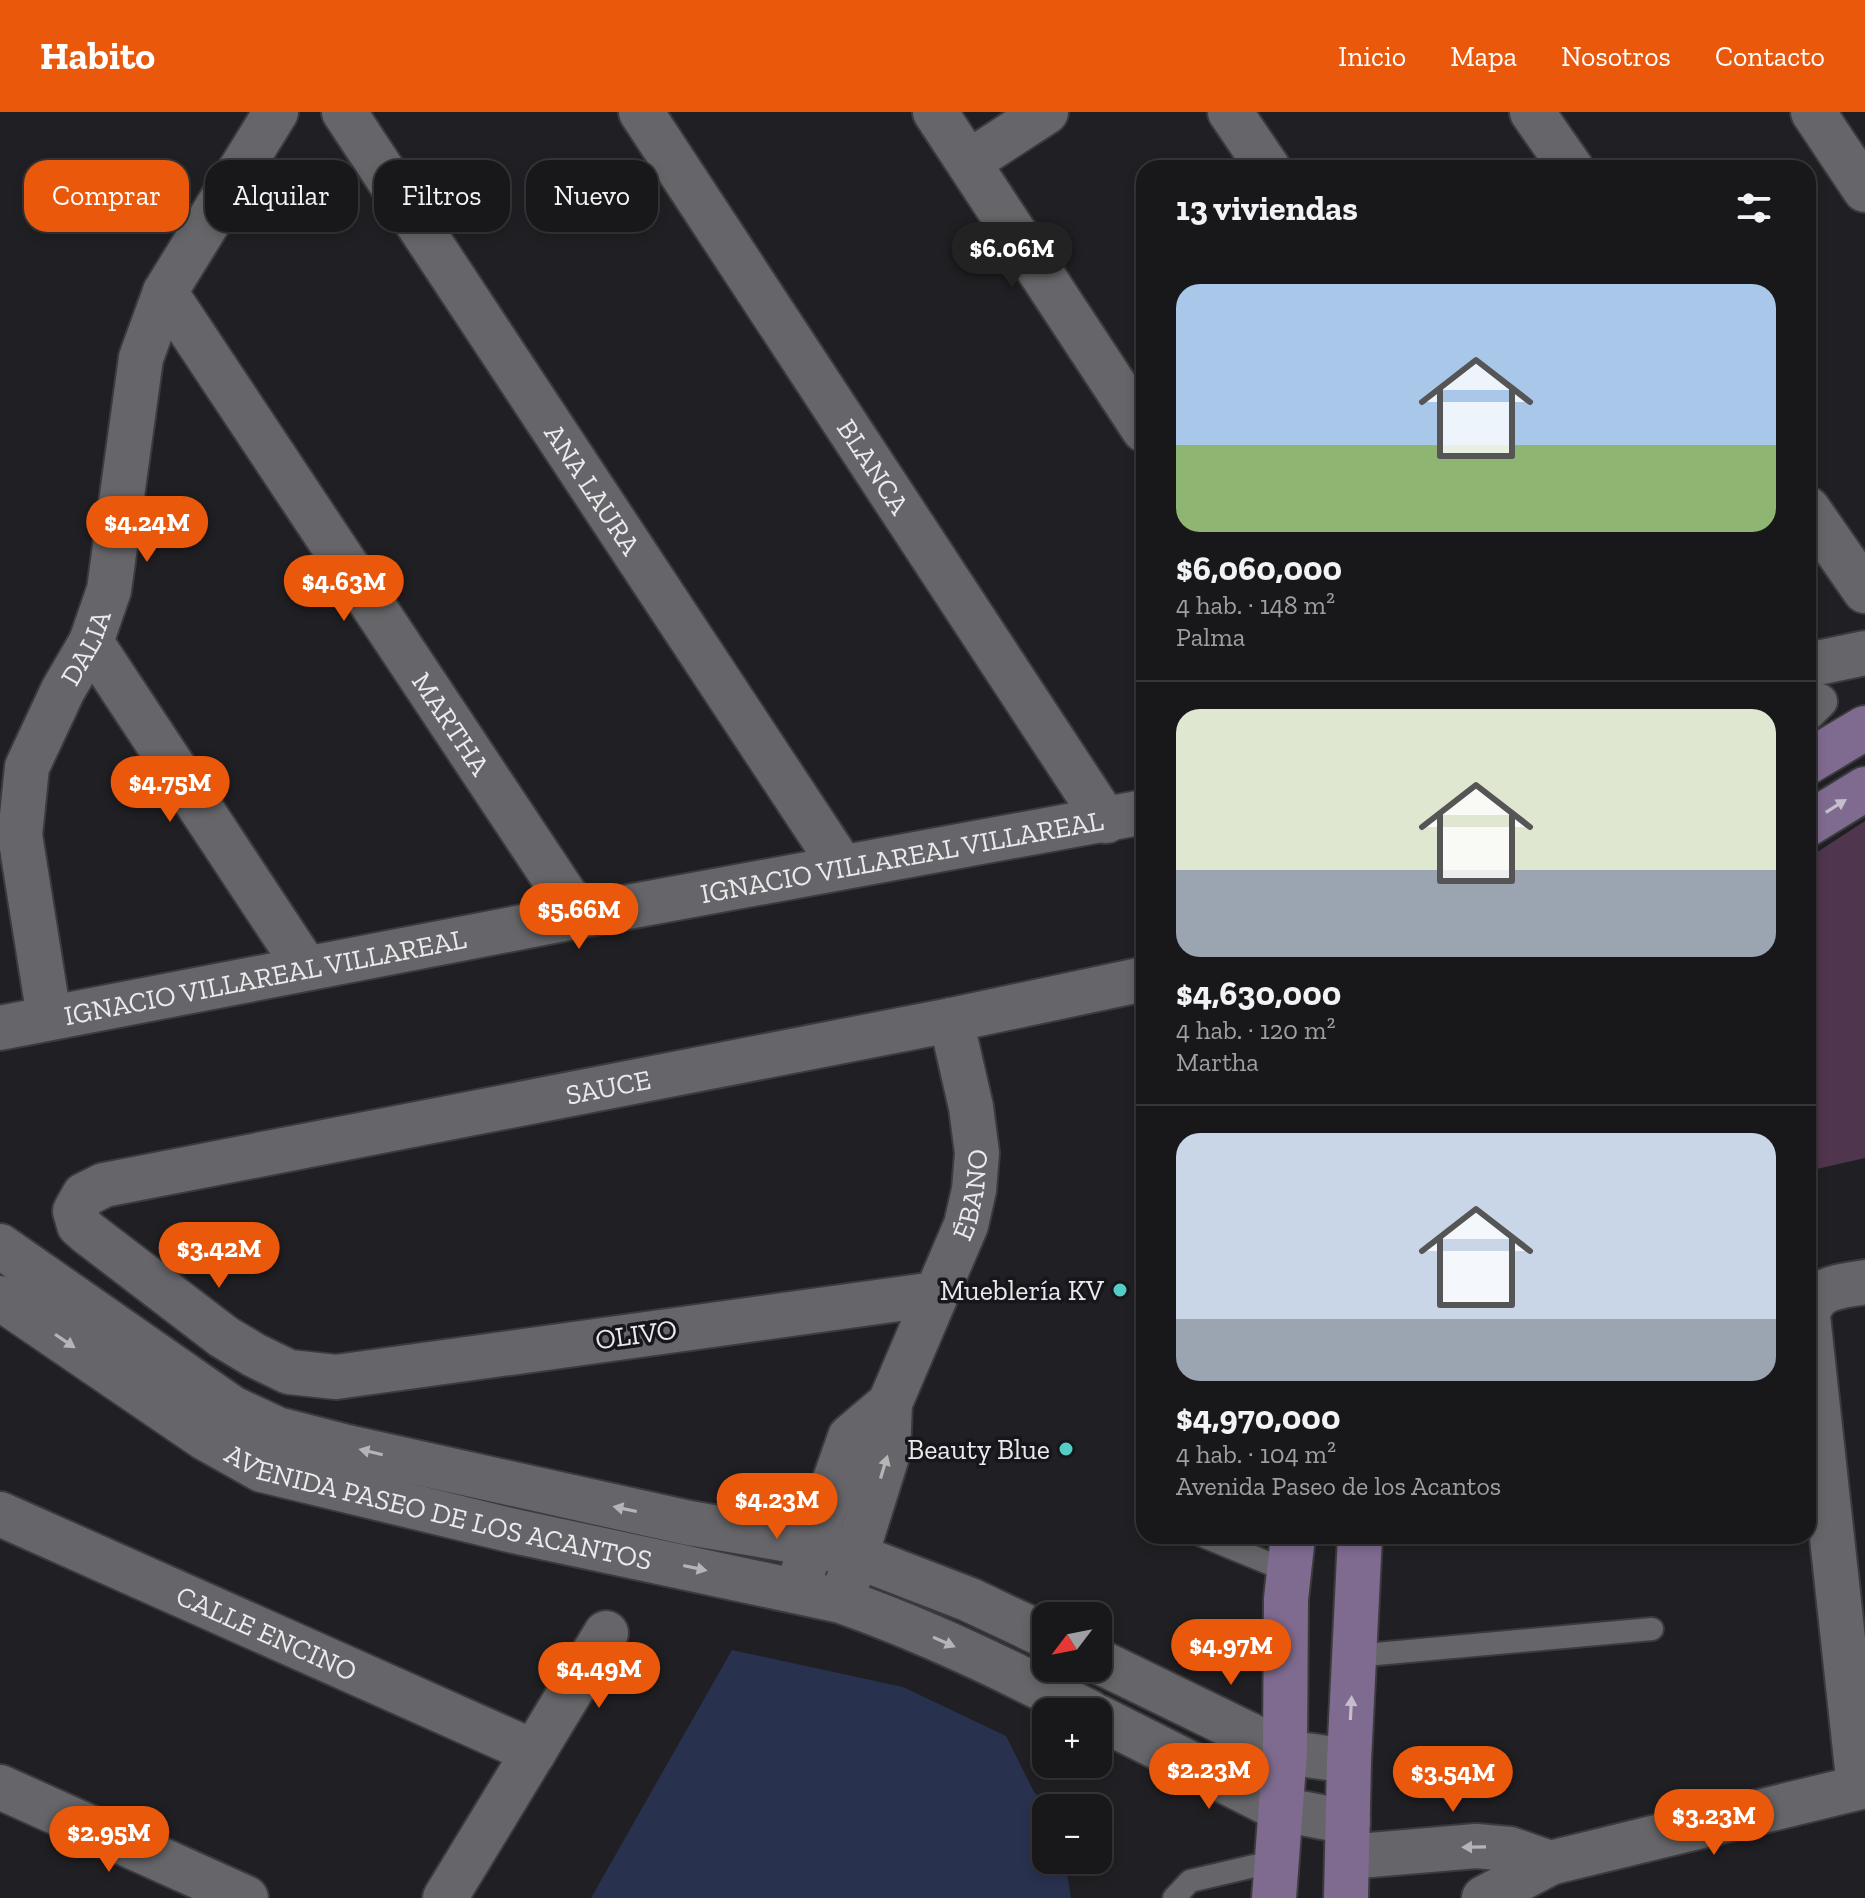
<!DOCTYPE html>
<html lang="es">
<head>
<meta charset="utf-8">
<style>
	:root { --surface:#18171a; --page:#212023; --text:#f1f3f6; --muted:#9f9fa2; --line:#363639; --accent:#ea580c }
	body { margin:0; font-family:"Zilla Slab",serif; background:var(--page); color:var(--text); height:100vh; display:flex; flex-direction:column; font-size:30px; white-space:nowrap }
	* { box-sizing:border-box; margin:0 }
	p { font-size:26px; color:var(--muted) }
	.icon { flex:none; width:44px; height:44px; fill:none; stroke:currentColor; stroke-width:2; stroke-linecap:round; stroke-linejoin:round }
	.map { position:relative; flex:1; overflow:hidden }
	.sheet { position:absolute; left:1136px; top:48px; width:680px; height:1384px; display:flex; flex-direction:column; background:var(--surface); border-radius:24px; box-shadow:0 4px 12px #0003,0 0 0 2px var(--line) }
	.sheet>* { flex:none }
	.banner { position:absolute; left:24px; top:48px; width:760px; height:72px; display:flex; gap:16px }
	.needle { width:52px; rotate:238deg }
	.controls { position:absolute; left:1032px; top:1490px; display:grid; gap:16px }
	.controls a { display:grid; place-items:center; width:80px; height:80px; border-radius:16px; background:var(--surface); box-shadow:0 4px 12px #0003,0 0 0 2px var(--line); font-size:40px }
	.price { position:absolute; translate:-50% -68px; padding:0 18px; border-radius:28px; background:var(--accent); color:#fff; font-size:26px; line-height:52px; filter:drop-shadow(0 2px 4px #0008) }
	.price::after { content:''; position:absolute; left:50%; top:48px; width:24px; height:18px; margin-left:-12px; background:inherit; clip-path:polygon(0 0,100% 0,50% 100%) }
	.price.on { background:#222; color:#fff }
	ul { padding:0; list-style:none }
	li { display:grid; align-content:center; gap:16px; height:424px; padding:0 40px }
	li+li { border-top:2px solid var(--line) }
	li span { display:grid; place-items:center; height:248px; border-radius:24px; color:#555 }
	li>.icon { margin-inline-start:auto }
	span .icon { width:144px; height:144px; fill:#fffc; stroke-width:1 }
	li b { font-size:34px }
	h2 { display:flex; justify-content:space-between; align-items:center; height:96px; padding:0 40px; font-size:34px }
	.chip { padding:0 28px; border-radius:24px; background:var(--surface); box-shadow:0 4px 12px #0003,0 0 0 2px var(--line); font-size:28px; line-height:72px }
	.chip.on { background:var(--accent); color:#fff }
	header { display:flex; align-items:center; gap:48px; box-sizing:border-box; height:112px; padding:0 40px; background:var(--accent); color:#fff }
	header strong { font-size:38px }
	nav { display:flex; gap:44px; margin-inline-start:auto; font-size:28px }
	.map>svg:first-child { display:block }
	.green { fill:#4f354d }
	.building { fill:#28314e }
	.lines { fill:none; stroke-linecap:round; stroke-linejoin:round }
	.service-casing { stroke:#3b3a3d; stroke-width:26 }
	.pedestrian-casing { stroke:#3b3a3d; stroke-width:38 }
	.minor-casing { stroke:#3b3a3d; stroke-width:48 }
	.secondary-casing { stroke:#3b3a3d; stroke-width:48 }
	.service { stroke:#66666a; stroke-width:22 }
	.pedestrian { stroke:#66666a; stroke-width:34 }
	.minor { stroke:#66666a; stroke-width:44 }
	.secondary { stroke:#7f6b8f; stroke-width:44 }
	.oneway { fill:#c5bdcb }
	.oneway2 { fill:#b5b5b8 }
	.poi-dot { fill:#54cdc6; stroke:#17161a; stroke-width:3 }
	.labels { text-anchor:middle; stroke-width:7; stroke-linejoin:round; paint-order:stroke }
	.street-label { font-size:28px; fill:#eae9ec; stroke:#17161a }
	.poi-label { font-size:28px; fill:#eae9ec; stroke:#17161a; text-anchor:end }
</style>
</head>
<body>
<header>
<strong>Habito</strong>
<nav><a>Inicio</a><a>Mapa</a><a>Nosotros</a><a>Contacto</a></nav>
</header>
<div class="map">
<svg width="1865" height="1786" viewBox="0 0 1865 1786">
	<rect width="100%" height="100%" fill="#201f23"/>
	<polygon class="green" points="1865,709 1865,1046 1808,1059 1808,746"/>
	<polygon class="building" points="732,1538 903,1575 1006,1624 1034,1680 1048,1692 1046,1748 1065,1748 1071,1786 591,1786"/>
	<g class="lines">
		<g class="service-casing">
			<g id="service">
				<polyline points="1203,1424 1290,1460"/>
				<polyline points="1354,1544 1652,1517"/>
				<polyline points="1174,1786 1190,1769 1254,1754 1276,1752"/>
			</g>
		</g>
		<g class="pedestrian-casing">
			<polyline id="pedestrian" points="1808,592 1820,589 1808,601"/>
		</g>
		<g class="minor-casing">
			<g id="minor">
				<path id="s1" d="M344,0L842,755"/>
				<path id="s2" d="M641,0L1106,709"/>
				<polyline points="935,0 1144,318"/>
				<polyline points="1230,0 1268,56"/>
				<polyline points="1532,0 1571,56"/>
				<polyline points="1813,0 1865,78"/>
				<polyline points="969,50 1046,0"/>
				<path id="s3" d="M165,180L579,804"/>
				<polyline points="1808,397 1865,479"/>
				<polyline points="91,530 306,856"/>
				<polyline points="1808,553 1865,541"/>
				<path id="s4" d="M49,905L20,723L27,655L63,578L91,530L109,478L141,246L165,180L276,0"/>
				<path id="s5" d="M0,916L579,804L1144,700"/>
				<polyline points="0,1134 232,1296 277,1317 347,1335 689,1411 813,1432 856,1444 970,1488 1046,1524"/>
				<path id="s6" d="M935,1182L336,1265L289,1260L254,1243L224,1225L88,1121L79,1113L75,1099L84,1083L104,1073L951,908L1144,867"/>
				<path id="s7" d="M0,1186L205,1326L262,1358L514,1419L841,1489C927,1519 1008,1559 1089,1600"/>
				<path id="s8" d="M0,1402L534,1640"/>
				<polyline points="803,1459 850,1325 890,1291"/>
				<path id="s9" d="M847,1472L888,1341L890,1291L966,1113L974,1078L977,1041L971,995L951,908"/>
				<polyline points="1098,1549 1285,1640 1349,1649"/>
				<polyline points="1098,1605 1280,1697 1348,1710"/>
				<polyline points="0,1675 246,1786"/>
				<path d="M1859,1675L1808,1204C1813,1174 1840,1175 1865,1170"/>
				<polyline points="1347,1745 1476,1734 1510,1737 1550,1751"/>
				<polyline points="445,1786 606,1521"/>
				<polyline points="1484,1786 1550,1751 1865,1674"/>
			</g>
		</g>
		<g class="secondary-casing">
			<g id="secondary">
				<polyline points="1808,650 1865,616"/>
				<polyline points="1808,712 1865,677"/>
				<polyline points="1274,1786 1285,1640 1286,1487 1293,1424"/>
				<polyline points="1346,1786 1349,1649 1360,1424"/>
			</g>
		</g>
		<use href="#service" class="service"/>
		<use href="#pedestrian" class="pedestrian"/>
		<use href="#minor" class="minor"/>
		<use href="#secondary" class="secondary"/>
	</g>
	<defs><path id="oneway-solid" d="M-6-.8H1V-3.2L6.5 0L1 3.2V.8H-6Z" transform="scale(2)"/></defs>
	<g class="oneway">
		<use href="#oneway-solid" transform="translate(1836 694) rotate(-32)"/>
		<use href="#oneway-solid" transform="translate(1351 1596) rotate(-87)"/>
	</g>
	<g class="oneway2">
		<use href="#oneway-solid" transform="translate(65 1229) rotate(34)"/>
		<use href="#oneway-solid" transform="translate(371 1340) rotate(-167)"/>
		<use href="#oneway-solid" transform="translate(884 1355) rotate(-73)"/>
		<use href="#oneway-solid" transform="translate(625 1397) rotate(-168)"/>
		<use href="#oneway-solid" transform="translate(695 1456) rotate(12)"/>
		<use href="#oneway-solid" transform="translate(944 1530) rotate(24)"/>
		<use href="#oneway-solid" transform="translate(1474 1735) rotate(179)"/>
	</g>
	<g class="poi-dot">
		<circle cx="1120" cy="1178" r="8"/>
		<circle cx="1066" cy="1337" r="8"/>
	</g>
	<g class="labels">
		<g class="street-label">
			<text dy="10" stroke="none"><textPath href="#s2" startOffset="424">BLANCA</textPath></text>
			<text dy="10" stroke="none"><textPath href="#s1" startOffset="452">ANA LAURA</textPath></text>
			<text dy="10" stroke="none"><textPath href="#s4" startOffset="386">DALIA</textPath></text>
			<text dy="10" stroke="none"><textPath href="#s3" startOffset="518">MARTHA</textPath></text>
			<text dy="10" stroke="none"><textPath href="#s5" startOffset="918">IGNACIO VILLAREAL VILLAREAL</textPath></text>
			<text dy="10" stroke="none"><textPath href="#s5" startOffset="270">IGNACIO VILLAREAL VILLAREAL</textPath></text>
			<text dy="10" stroke="none"><textPath href="#s6" startOffset="1478">SAUCE</textPath></text>
			<text dy="10" stroke="none"><textPath href="#s9" startOffset="412">ÉBANO</textPath></text>
			<text transform="translate(636 1222) rotate(-8)" y="10">OLIVO</text>
			<text dy="10" stroke="none"><textPath href="#s7" startOffset="494">AVENIDA PASEO DE LOS ACANTOS</textPath></text>
			<text dy="10" stroke="none"><textPath href="#s8" startOffset="292">CALLE ENCINO</textPath></text>
		</g>
		<g class="poi-label">
			<text x="1104" y="1188">Mueblería KV</text>
			<text x="1050" y="1347">Beauty Blue</text>
		</g>
	</g>
</svg>
<div class="controls">
<a><svg class="needle" viewBox="-14 -14 28 28"><path d="M0-13l5 13h-10z" fill="#e53935"/><path d="M0 13l5-13h-10z" fill="#9f9fa2"/></svg></a>
<a>+</a>
<a>−</a>
</div>
<b class="price on" style="left:1012px;top:178px">$6.06M</b>
<b class="price" style="left:147px;top:452px">$4.24M</b>
<b class="price" style="left:344px;top:511px">$4.63M</b>
<b class="price" style="left:170px;top:712px">$4.75M</b>
<b class="price" style="left:579px;top:839px">$5.66M</b>
<b class="price" style="left:219px;top:1178px">$3.42M</b>
<b class="price" style="left:777px;top:1429px">$4.23M</b>
<b class="price" style="left:1231px;top:1575px">$4.97M</b>
<b class="price" style="left:599px;top:1598px">$4.49M</b>
<b class="price" style="left:1209px;top:1699px">$2.23M</b>
<b class="price" style="left:1453px;top:1702px">$3.54M</b>
<b class="price" style="left:1714px;top:1745px">$3.23M</b>
<b class="price" style="left:109px;top:1762px">$2.95M</b>
<div class="banner">
<a class="chip on">Comprar</a>
<a class="chip">Alquilar</a>
<a class="chip">Filtros</a>
<a class="chip">Nuevo</a>
</div>
<section class="sheet">
<h2>13 viviendas<svg class="icon" aria-label="filters" viewBox="0 0 24 24"><path d="M4 7h16M4 17h16"/><circle cx="9" cy="7" r="2"/><circle cx="15" cy="17" r="2"/></svg></h2>
<ul>
<li><span style="background:linear-gradient(#a9c7e8 65%,#8fb573 0)"><svg class="icon" aria-label="home" viewBox="0 0 24 24"><path d="M3 11l9-7 9 7M6 9v11h12V9"/></svg></span><div><b>$6,060,000</b><p>4 hab. · 148 m²</p><p>Palma</p></div></li>
<li><span style="background:linear-gradient(#dfe7d0 65%,#9aa5b1 0)"><svg class="icon" aria-label="home" viewBox="0 0 24 24"><path d="M3 11l9-7 9 7M6 9v11h12V9"/></svg></span><div><b>$4,630,000</b><p>4 hab. · 120 m²</p><p>Martha</p></div></li>
<li><span style="background:linear-gradient(#c9d6e8 75%,#9aa5b1 0)"><svg class="icon" aria-label="home" viewBox="0 0 24 24"><path d="M3 11l9-7 9 7M6 9v11h12V9"/></svg></span><div><b>$4,970,000</b><p>4 hab. · 104 m²</p><p>Avenida Paseo de los Acantos</p></div></li>
</ul>
</section>
</div>
</body>
</html>
